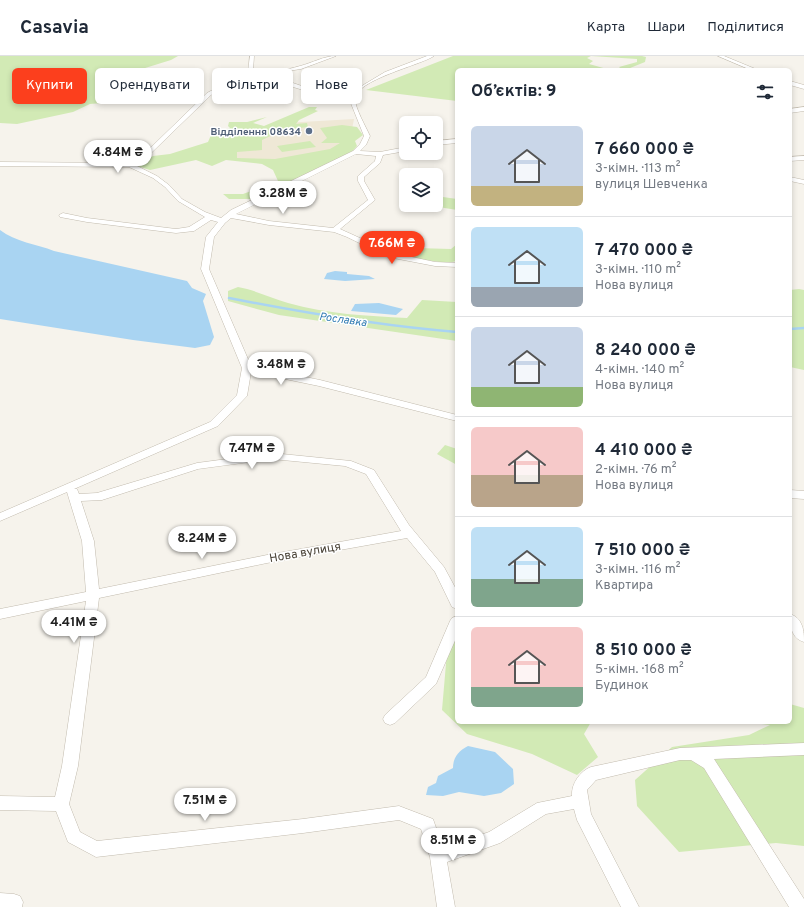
<!DOCTYPE html>
<html lang="uk">
<head>
<meta charset="utf-8">
<style>
	:root { --surface:#fff; --page:#f6f6f7; --text:#1f2937; --muted:#747a83; --line:#e0e1e3; --accent:#fc3f1d }
	body { margin:0; font-family:Overpass,sans-serif; background:var(--page); color:var(--text); height:100vh; display:flex; flex-direction:column; font-size:15px; white-space:nowrap }
	* { box-sizing:border-box; margin:0 }
	p { font-size:13px; color:var(--muted) }
	.icon { flex:none; width:22px; height:22px; fill:none; stroke:currentColor; stroke-width:2; stroke-linecap:round; stroke-linejoin:round }
	.map { position:relative; flex:1; overflow:hidden }
	.sheet { position:absolute; left:455px; top:12px; width:337px; height:656px; display:flex; flex-direction:column; background:var(--surface); border-radius:6px; box-shadow:0 2px 6px #0003 }
	.sheet>* { flex:none }
	.hud { position:absolute; left:12px; top:12px; width:380px; height:36px; display:flex; gap:8px }
	.fabs { position:absolute; left:399px; top:60px; display:grid; gap:8px }
	.fabs a { display:grid; place-items:center; width:44px; height:44px; border-radius:6px; background:var(--surface); box-shadow:0 2px 6px #0003; font-size:20px }
	.price { position:absolute; translate:-50% -34px; padding:0 9px; border-radius:14px; background:#fff; color:#222; font-size:13px; line-height:26px; filter:drop-shadow(0 1px 2px #0008) }
	.price::after { content:''; position:absolute; left:50%; top:24px; width:12px; height:9px; margin-left:-6px; background:inherit; clip-path:polygon(0 0,100% 0,50% 100%) }
	.price.current { background:var(--accent); color:#fff }
	ul { padding:0; list-style:none }
	li { display:flex; align-items:center; gap:12px; height:100px; padding:0 16px }
	li+li { border-top:1px solid var(--line) }
	li span { display:grid; place-items:center; flex:none; width:112px; height:80px; border-radius:6px; color:#555 }
	li>.icon { margin-inline-start:auto }
	span .icon { width:48px; height:48px; fill:#fffc; stroke-width:1 }
	li b { font-size:17px }
	h2 { display:flex; justify-content:space-between; align-items:center; height:48px; padding:0 16px; font-size:17px }
	.tag { padding:0 14px; border-radius:6px; background:var(--surface); box-shadow:0 2px 6px #0003; font-size:14px; line-height:36px }
	.tag.current { background:var(--accent); color:#fff }
	header { display:flex; align-items:center; gap:24px; box-sizing:border-box; height:56px; padding:0 20px; background:var(--surface); border-bottom:1px solid var(--line) }
	header strong { font-size:19px }
	nav { display:flex; gap:22px; margin-inline-start:auto; font-size:14px }
	.map>svg:first-child { display:block }
	.education { fill:#efe8d6 }
	.green { fill:#d2eab5 }
	.water { fill:#a9d4f2 }
	.lines { fill:none; stroke-linecap:round; stroke-linejoin:round }
	.stream { stroke:#a9d4f2; stroke-width:2.5 }
	.minor-casing { stroke:#c2bbae; stroke-width:1 }
	.minor { fill:#fff; fill-rule:evenodd }
	.service-dot { fill:#5c6f8a; stroke:#fff; stroke-width:1.5 }
	.labels { text-anchor:middle; stroke-width:3; stroke-linejoin:round; paint-order:stroke }
	.far-service-label { font-size:10px; font-weight:bold; fill:#4e5e75; stroke:#fff; text-anchor:end }
	.far-water-label { font-size:11px; font-style:italic; fill:#2e7ab2; stroke:#fff }
	.street-label { font-size:12px; fill:#4b4439; stroke:#fff }
</style>
</head>
<body>
<header>
<strong>Casavia</strong>
<nav><a>Карта</a><a>Шари</a><a>Поділитися</a></nav>
</header>
<div class="map">
<svg width="804" height="851" viewBox="0 0 804 851">
	<rect width="100%" height="100%" fill="#f6f3ec"/>
	<polygon class="education" points="354,63 348,94 263,106 212,101 284,67"/>
	<g class="green">
		<polygon points="0,0 178,0 171,4 129,17 107,18 98,23 117,23 138,18 135,29 103,47 90,48 73,56 17,68 0,67"/>
		<polygon points="453,0 642,0 646,1 645,6 630,12 634,14 622,14 619,11 637,6 637,3 591,0 587,2 593,5 589,8 607,13 604,14 457,14 457,45 366,34"/>
		<polygon points="309,51 317,51 315,54 318,55 299,64 296,68 307,67 308,71 283,74 262,84 262,94 237,96 237,102 275,103 330,93 340,87 321,87 327,82 320,72 342,69 357,71 363,79 355,85 357,90 351,97 287,127 278,128 277,131 252,143 229,143 223,138 243,138 278,125 273,114 262,108 226,104 212,110 196,104 150,114 137,110 153,100 170,98 208,86 211,79 230,72 228,70 229,66 247,66 267,61 253,67 264,70"/>
		<polygon points="310,85 316,91 282,96 277,90"/>
		<polygon points="436,140 457,143 457,154 426,149 436,149"/>
		<polygon points="457,188 457,205 447,207 410,202 416,192 451,193"/>
		<path d="M238,231C255,234 271,242 288,247C327,258 367,260 407,262L422,244L457,246V285L279,259L228,245V235Z"/>
		<polygon points="799,233 804,234 804,314 790,311 790,234"/>
		<polygon points="445,389 457,393 457,409 437,398"/>
		<polygon points="457,567 457,666 591,666 584,678 598,701 577,719 532,698 467,678 442,654 449,573"/>
		<polygon points="790,648 804,652 804,790 776,787 679,796 637,750 635,724 672,691 749,679 770,669 745,666 790,666"/>
	</g>
	<g class="water">
		<path d="M124,32H149C142,47 123,41 109,41Z"/>
		<path d="M0,174C15,186 37,188 54,195L187,225L192,232L206,238L203,245L214,281L210,289L195,292L133,284L0,263Z"/>
		<polygon points="335,215 347,216 347,218 369,220 375,223 345,225 324,223 327,217"/>
		<polygon points="379,247 403,253 396,259 351,255 355,248"/>
		<path d="M468,690L495,696L513,713L514,728L501,737L484,740L459,736L443,740L426,739L428,731L436,727L438,720L453,712C453,702 458,695 468,690Z"/>
	</g>
	<g class="lines">
		<g class="stream">
			<path d="M229,242C305,257 380,270 457,276"/>
			<polyline points="790,273 804,272"/>
		</g>
		<g class="minor-casing">
			<g id="minor">
				<path d="M250,0H254L253,15C266,18 286,14 300,10C312,7 324,0 336,0L301,13L267,18L319,36L340,39L345,34H355L385,16L427,0H434C421,9 355,24 355,43C355,52 366,71 370,80L366,89L360,95L380,96L406,91V95L383,99L380,107L364,121V125L375,144L340,173L393,197L435,206L457,207V211L435,210L388,201L347,181L334,176L269,169L231,162L225,167L214,181L209,213L251,310L320,324L457,359V365L319,330L251,316L247,340L218,370L74,433H77L79,438L97,437L197,407L272,397L351,405L374,414L409,469L444,511L457,535V553L452,551L435,516L407,482L267,507L99,542L78,710L69,748L80,776L97,785L303,763L399,750L433,763L443,792L489,776L537,747L572,740C571,728 580,715 591,711L680,692L804,687V699L714,703L804,843V851H789L704,712L691,704H680L596,724L587,734L591,758L639,851H621L577,764L574,753L546,758L500,787L447,806L455,851H437L430,801L421,773L399,764L303,777L96,801L68,786L56,755L0,754V740L55,741L62,710L86,545L0,563V553L86,536L82,485L67,436L0,465V457L210,366L237,339L242,312L201,213L206,181L218,166L211,164L194,175L176,177L87,166L60,161L59,159L63,157L87,162L176,173L189,171L205,161L178,145L165,131L153,122L129,111L0,110V106L129,107L141,101L207,37L248,15ZM251,18L329,42L341,43L348,37H352L350,45L364,80L360,88L353,95L231,154L221,162L205,156L182,143L169,129L157,120L135,109L145,103L211,39ZM356,98L376,100L375,105L358,120V125L368,144L333,172L269,165L236,158ZM272,403L345,410L366,418L401,475L267,499L99,533L94,485L81,445L102,444L198,413Z"/>
				<polygon points="718,0 724,0 758,14 751,14"/>
				<polygon points="790,25 804,29 804,33 790,29"/>
				<polygon points="804,51 804,55 790,57 790,53"/>
				<polygon points="457,83 457,87 436,89 436,85"/>
				<polygon points="804,100 804,104 790,105 790,101"/>
				<polygon points="790,121 804,124 804,128 790,125"/>
				<polygon points="790,434 804,435 804,443 790,442"/>
				<path d="M790,558C803,562 804,575 804,586C791,582 790,570 790,558Z"/>
				<polygon points="457,560 457,580 436,628 395,667 390,669 385,667 383,663 385,659 426,621 450,565 452,562"/>
				<polygon points="0,837 14,838 20,840 23,846 22,851 0,851"/>
			</g>
		</g>
		<use href="#minor" class="minor"/>
	</g>
	<circle class="service-dot" cx="309" cy="75" r="4"/>
	<g class="labels">
		<g class="far-service-label">
			<text x="301" y="79">Відділення 08634</text>
		</g>
		<g class="far-water-label">
			<text transform="translate(343 263) rotate(8)" y="4">Рославка</text>
		</g>
		<g class="street-label">
			<text transform="translate(305 496) rotate(-10)" y="4">Нова вулиця</text>
		</g>
	</g>
</svg>
<div class="fabs">
<a><svg class="icon" aria-label="locate" viewBox="0 0 24 24"><circle cx="12" cy="12" r="6"/><path d="M12 2v4M12 18v4M2 12h4M18 12h4"/></svg></a>
<a><svg class="icon" aria-label="layers" viewBox="0 0 24 24"><path d="M12 4l9 5-9 5-9-5zM3 14l9 5 9-5"/></svg></a>
</div>
<b class="price" style="left:118px;top:118px">4.84M ₴</b>
<b class="price" style="left:283px;top:159px">3.28M ₴</b>
<b class="price current" style="left:392px;top:209px">7.66M ₴</b>
<b class="price" style="left:281px;top:330px">3.48M ₴</b>
<b class="price" style="left:252px;top:414px">7.47M ₴</b>
<b class="price" style="left:202px;top:504px">8.24M ₴</b>
<b class="price" style="left:74px;top:588px">4.41M ₴</b>
<b class="price" style="left:205px;top:766px">7.51M ₴</b>
<b class="price" style="left:453px;top:806px">8.51M ₴</b>
<div class="hud">
<a class="tag current">Купити</a>
<a class="tag">Орендувати</a>
<a class="tag">Фільтри</a>
<a class="tag">Нове</a>
</div>
<section class="sheet">
<h2>Об’єктів: 9<svg class="icon" aria-label="filters" viewBox="0 0 24 24"><path d="M4 7h16M4 17h16"/><circle cx="9" cy="7" r="2"/><circle cx="15" cy="17" r="2"/></svg></h2>
<ul>
<li><span style="background:linear-gradient(#c9d6e8 75%,#c2b280 0)"><svg class="icon" aria-label="home" viewBox="0 0 24 24"><path d="M3 11l9-7 9 7M6 9v11h12V9"/></svg></span><div><b>7 660 000 ₴</b><p>3-кімн. · 113 m²</p><p>вулиця Шевченка</p></div></li>
<li><span style="background:linear-gradient(#bfe0f5 75%,#9aa5b1 0)"><svg class="icon" aria-label="home" viewBox="0 0 24 24"><path d="M3 11l9-7 9 7M6 9v11h12V9"/></svg></span><div><b>7 470 000 ₴</b><p>3-кімн. · 110 m²</p><p>Нова вулиця</p></div></li>
<li><span style="background:linear-gradient(#c9d6e8 75%,#8fb573 0)"><svg class="icon" aria-label="home" viewBox="0 0 24 24"><path d="M3 11l9-7 9 7M6 9v11h12V9"/></svg></span><div><b>8 240 000 ₴</b><p>4-кімн. · 140 m²</p><p>Нова вулиця</p></div></li>
<li><span style="background:linear-gradient(#f6c9c9 60%,#b9a48a 0)"><svg class="icon" aria-label="home" viewBox="0 0 24 24"><path d="M3 11l9-7 9 7M6 9v11h12V9"/></svg></span><div><b>4 410 000 ₴</b><p>2-кімн. · 76 m²</p><p>Нова вулиця</p></div></li>
<li><span style="background:linear-gradient(#bfe0f5 65%,#7fa58c 0)"><svg class="icon" aria-label="home" viewBox="0 0 24 24"><path d="M3 11l9-7 9 7M6 9v11h12V9"/></svg></span><div><b>7 510 000 ₴</b><p>3-кімн. · 116 m²</p><p>Квартира</p></div></li>
<li><span style="background:linear-gradient(#f6c9c9 75%,#7fa58c 0)"><svg class="icon" aria-label="home" viewBox="0 0 24 24"><path d="M3 11l9-7 9 7M6 9v11h12V9"/></svg></span><div><b>8 510 000 ₴</b><p>5-кімн. · 168 m²</p><p>Будинок</p></div></li>
</ul>
</section>
</div>
</body>
</html>
